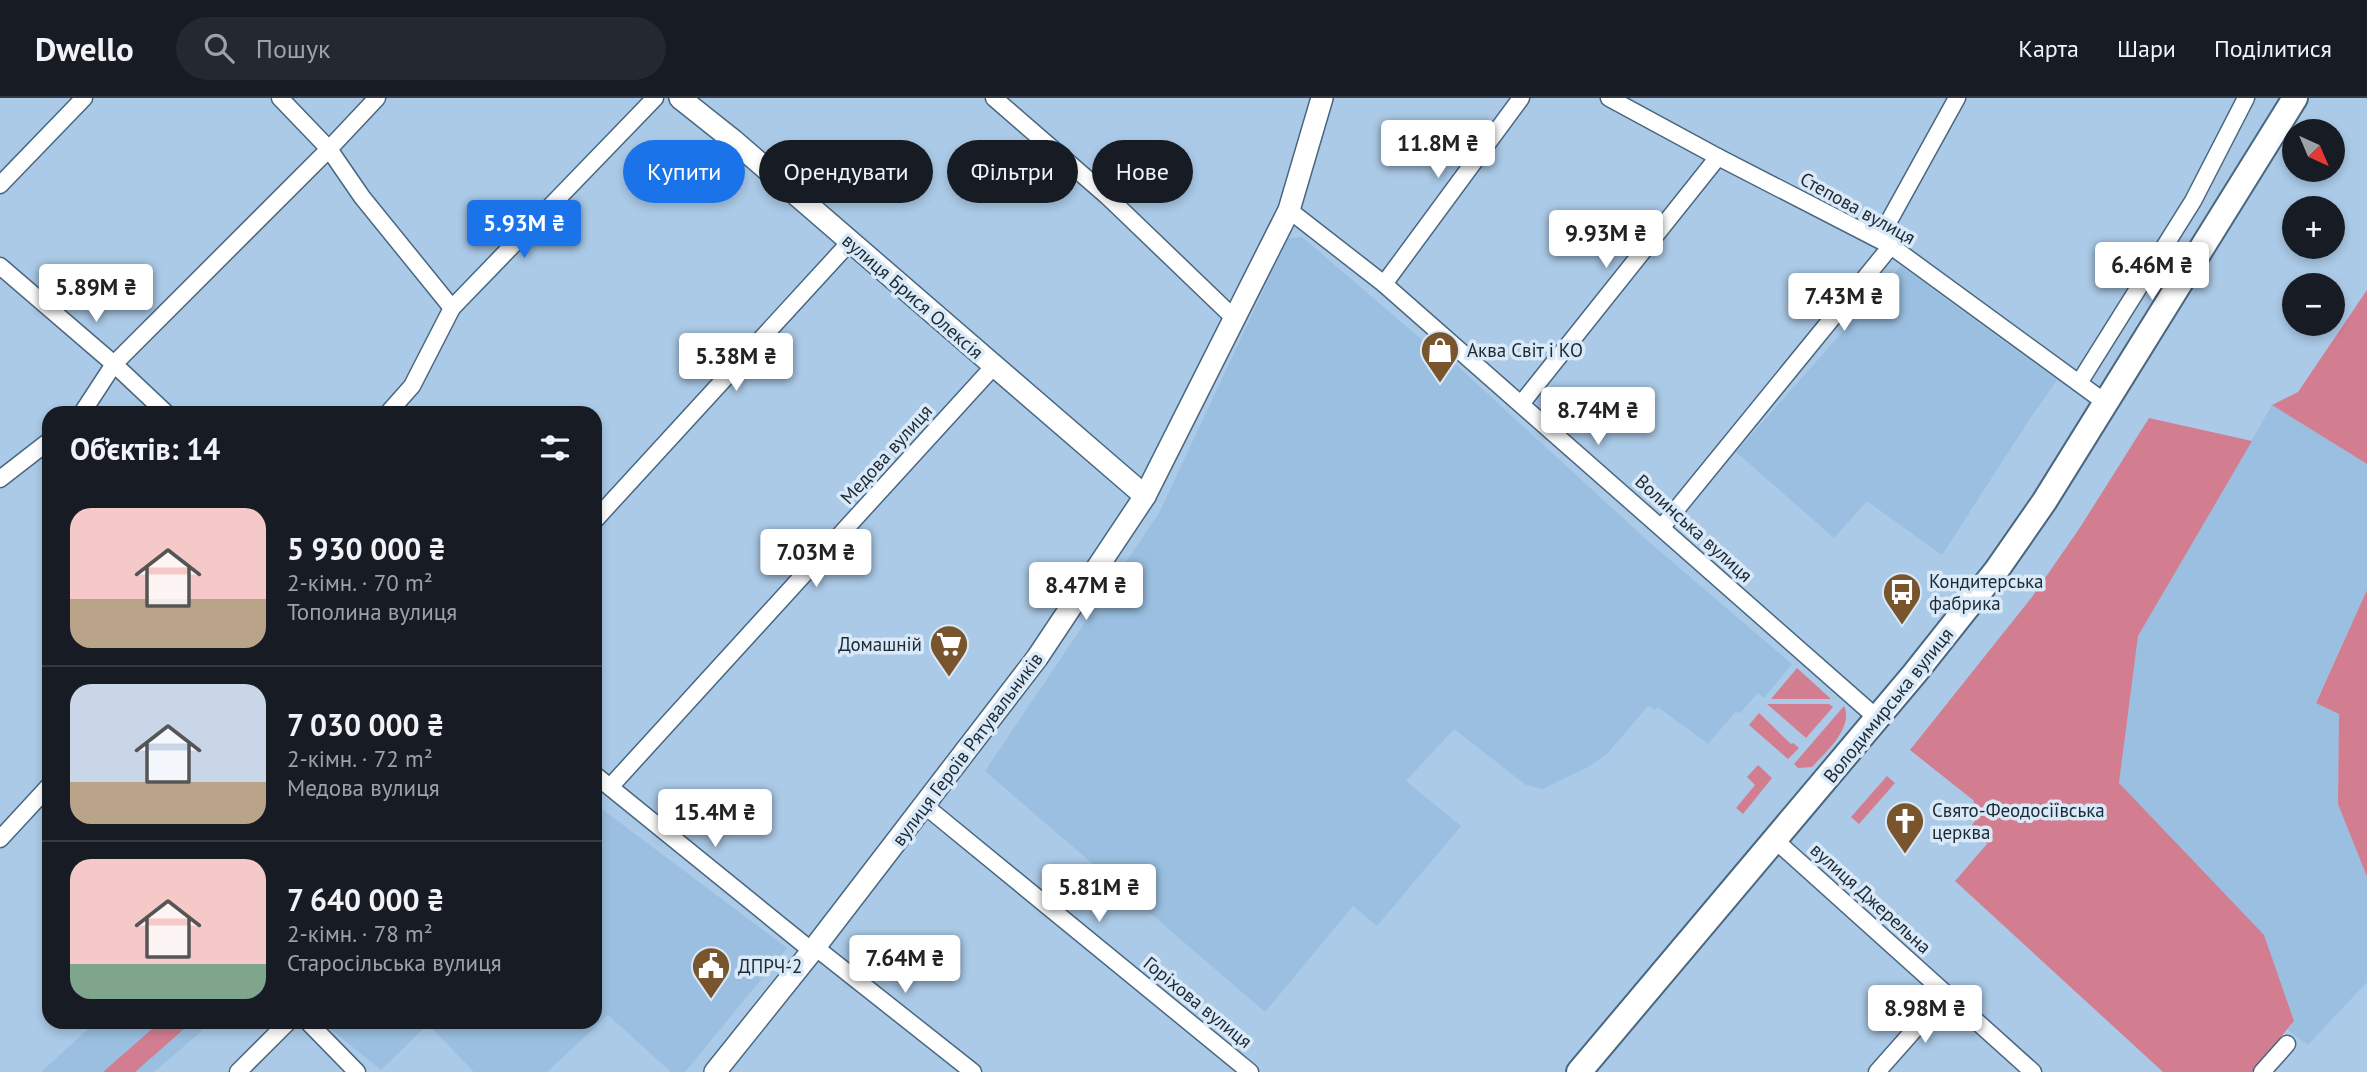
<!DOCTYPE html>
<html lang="uk">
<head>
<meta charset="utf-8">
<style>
	:root { --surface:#171b24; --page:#242831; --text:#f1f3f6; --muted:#9ea1a6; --line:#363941; --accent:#1a73e8 }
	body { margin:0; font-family:"PT Sans",sans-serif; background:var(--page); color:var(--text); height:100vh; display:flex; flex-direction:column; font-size:26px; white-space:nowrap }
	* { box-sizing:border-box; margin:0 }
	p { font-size:23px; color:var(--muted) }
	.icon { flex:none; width:38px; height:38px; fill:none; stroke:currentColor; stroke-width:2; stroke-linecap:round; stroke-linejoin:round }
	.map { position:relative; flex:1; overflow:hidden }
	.drawer { position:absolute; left:42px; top:308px; width:560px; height:623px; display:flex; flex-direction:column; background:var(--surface); border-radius:21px; box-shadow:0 4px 10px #0003 }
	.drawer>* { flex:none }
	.hud { position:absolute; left:623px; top:42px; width:665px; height:63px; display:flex; gap:14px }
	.needle { width:46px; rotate:136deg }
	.fabs { position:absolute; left:2282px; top:21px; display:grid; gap:14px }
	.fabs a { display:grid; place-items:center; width:63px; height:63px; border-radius:50%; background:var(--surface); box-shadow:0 4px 10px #0003; font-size:35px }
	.price { position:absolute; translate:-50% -60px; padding:0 16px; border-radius:7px; background:#fff; color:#222; font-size:23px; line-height:46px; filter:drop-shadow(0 2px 4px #0008) }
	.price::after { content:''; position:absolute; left:50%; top:42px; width:21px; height:16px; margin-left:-10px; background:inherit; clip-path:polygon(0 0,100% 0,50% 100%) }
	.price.active { background:var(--accent); color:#fff }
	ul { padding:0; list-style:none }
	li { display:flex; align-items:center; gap:21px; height:175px; padding:0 28px }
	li+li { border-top:2px solid var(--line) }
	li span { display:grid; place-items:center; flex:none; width:196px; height:140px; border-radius:21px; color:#555 }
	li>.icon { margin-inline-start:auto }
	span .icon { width:84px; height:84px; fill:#fffc; stroke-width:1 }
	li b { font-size:30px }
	h2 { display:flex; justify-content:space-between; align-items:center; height:84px; padding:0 28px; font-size:30px }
	.pill { padding:0 24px; border-radius:32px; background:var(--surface); box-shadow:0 4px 10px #0003; font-size:24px; line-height:63px }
	.pill.active { background:var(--accent); color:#fff }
	header { display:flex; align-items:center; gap:42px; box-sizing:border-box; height:98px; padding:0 35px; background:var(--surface); border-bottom:2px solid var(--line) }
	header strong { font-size:33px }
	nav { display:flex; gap:38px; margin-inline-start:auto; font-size:24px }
	.search { width:490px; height:63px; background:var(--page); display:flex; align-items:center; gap:18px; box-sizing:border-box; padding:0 24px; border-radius:38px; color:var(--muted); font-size:26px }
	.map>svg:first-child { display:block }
	.built { fill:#9abfe0 }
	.green { fill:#d27e90 }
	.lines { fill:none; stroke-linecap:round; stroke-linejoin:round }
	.street-casing { stroke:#4a6780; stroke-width:19 }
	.secondary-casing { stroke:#4a6780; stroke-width:24 }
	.primary-casing { stroke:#4a6780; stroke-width:28 }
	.street { stroke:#fff; stroke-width:16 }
	.secondary { stroke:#fff; stroke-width:21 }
	.primary { stroke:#fff; stroke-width:24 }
	.labels { text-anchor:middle; stroke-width:7; stroke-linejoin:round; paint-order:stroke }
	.street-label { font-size:19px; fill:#1d2934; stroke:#d9e9f8 }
	.poi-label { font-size:19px; fill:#1d2934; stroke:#d9e9f8; text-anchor:start }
</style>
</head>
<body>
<header>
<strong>Dwello</strong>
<div class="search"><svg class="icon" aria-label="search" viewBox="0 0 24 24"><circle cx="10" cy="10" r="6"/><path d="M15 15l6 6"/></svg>Пошук</div>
<nav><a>Карта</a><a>Шари</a><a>Поділитися</a></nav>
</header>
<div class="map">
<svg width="2367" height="974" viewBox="0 0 2367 974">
	<rect width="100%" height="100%" fill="#abcae7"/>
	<g class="built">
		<polygon points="1302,139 1449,265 1452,263 1649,444 1792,566 1764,600 1758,595 1740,615 1736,614 1733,617 1708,646 1658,609 1655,612 1648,608 1607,656 1588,669 1542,691 1526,687 1454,631 1406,683 1461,728 1377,828 1353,808 1265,914 985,673 1159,415 1288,140"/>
		<polygon points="1901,168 2057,282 2029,322 1942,457 1867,403 1834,440 1736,354"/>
		<polygon points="2272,307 2367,366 2367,492 2316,604 2339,615 2338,706 2367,779 2367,884 2308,947 2288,932 2294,923 2119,685 2138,538"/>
		<polygon points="595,706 787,850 685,974 671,974 608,917 547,974 474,974 428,926 381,972 322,924 595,924"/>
		<polygon points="96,924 212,924 154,974 41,974"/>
	</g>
	<g class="green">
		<polygon points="2367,192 2367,366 2272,307 2298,294"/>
		<polygon points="2149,320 2252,343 2138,538 2119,685 2264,837 2294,923 2252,974 2163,974 1955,783 1987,746 1970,730 1979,717 1973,702 1910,652 2032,499 2081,428"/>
		<polygon points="2367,492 2367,779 2338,706 2339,616 2316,605"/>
		<polygon points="1797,570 1831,601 1771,601"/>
		<polygon points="1767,606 1829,606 1833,609 1806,640"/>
		<path d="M1844,608C1854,629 1826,654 1812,669L1798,670L1794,666Z"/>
		<polygon points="1759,615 1791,646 1793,645 1799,650 1788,661 1749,627"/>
		<polygon points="1758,667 1772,680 1743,716 1736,710 1755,687 1747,679"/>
		<polygon points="1887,678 1895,685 1859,726 1851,719"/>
		<polygon points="160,924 192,924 135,974 103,974"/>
	</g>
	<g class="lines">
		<g class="street-casing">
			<g id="street">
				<polyline points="280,0 329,51 362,99 452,210"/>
				<polyline points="994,0 1107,98 1234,220"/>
				<polyline points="1609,0 1718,59 1891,148 2106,305"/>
				<polyline points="0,87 84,0"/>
				<polyline points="1289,112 1384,186 1877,620"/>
				<polyline points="0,168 114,266 166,315"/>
				<polyline points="1384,186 1521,0"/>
				<polyline points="2079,285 2193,103 2246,0"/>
				<polyline points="1521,306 1718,59"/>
				<polyline points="82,315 114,266 329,51 377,0"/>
				<polyline points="388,315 412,288 452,210 655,0"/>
				<polyline points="0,381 49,343"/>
				<polyline points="595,422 850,144"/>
				<polyline points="1662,429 1891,148 1889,123 1957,0"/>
				<polyline points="595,677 812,853"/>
				<polyline points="610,689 994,268"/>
				<polyline points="924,707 1250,974"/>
				<polyline points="0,741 49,688"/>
				<polyline points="1775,742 2033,974"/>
				<polyline points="815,849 973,974"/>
				<polyline points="308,924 357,974"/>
				<polyline points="238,974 288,924"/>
				<polyline points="1877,974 1946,896"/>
				<polyline points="2262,974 2287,946"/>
			</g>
		</g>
		<g class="secondary-casing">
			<g id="secondary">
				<polyline points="680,0 734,43 1145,398"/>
				<polyline points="715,974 812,853 1037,560 1145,398 1289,112 1322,0"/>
			</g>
		</g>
		<g class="primary-casing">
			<polyline id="primary" points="1579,974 1915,575 1996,473 2044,404 2295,0"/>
		</g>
		<use href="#street" class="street"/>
		<use href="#secondary" class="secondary"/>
		<use href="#primary" class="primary"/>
	</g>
	<defs>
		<g id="shop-pin" transform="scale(2.0125)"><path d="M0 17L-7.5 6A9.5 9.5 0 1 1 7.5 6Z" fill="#79552e" stroke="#d9e9f8"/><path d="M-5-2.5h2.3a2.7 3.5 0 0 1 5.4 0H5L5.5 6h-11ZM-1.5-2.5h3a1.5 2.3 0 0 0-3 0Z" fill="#fff"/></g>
		<g id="bus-pin" transform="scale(2.0125)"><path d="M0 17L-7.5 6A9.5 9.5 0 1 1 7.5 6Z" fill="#79552e" stroke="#d9e9f8"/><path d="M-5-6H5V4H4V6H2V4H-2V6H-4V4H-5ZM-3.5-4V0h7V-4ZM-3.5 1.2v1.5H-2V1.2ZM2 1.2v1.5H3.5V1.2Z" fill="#fff"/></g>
		<g id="supermarket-pin" transform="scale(2.0125)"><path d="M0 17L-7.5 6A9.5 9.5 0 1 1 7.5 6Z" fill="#79552e" stroke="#d9e9f8"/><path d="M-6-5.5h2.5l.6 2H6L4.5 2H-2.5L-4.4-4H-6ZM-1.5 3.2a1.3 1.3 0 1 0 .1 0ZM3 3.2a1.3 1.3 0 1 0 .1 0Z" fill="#fff"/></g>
		<g id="church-pin" transform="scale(2.0125)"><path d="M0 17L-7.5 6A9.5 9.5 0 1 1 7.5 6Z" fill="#79552e" stroke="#d9e9f8"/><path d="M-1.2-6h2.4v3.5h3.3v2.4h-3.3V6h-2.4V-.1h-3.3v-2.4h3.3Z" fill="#fff"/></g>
		<g id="civic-pin" transform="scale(2.0125)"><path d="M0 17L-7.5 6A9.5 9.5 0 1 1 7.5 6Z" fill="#79552e" stroke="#d9e9f8"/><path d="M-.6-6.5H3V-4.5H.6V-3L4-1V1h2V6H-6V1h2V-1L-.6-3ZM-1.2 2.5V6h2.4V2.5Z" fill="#fff"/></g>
	</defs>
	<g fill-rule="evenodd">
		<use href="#shop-pin" x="1440" y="252"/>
		<use href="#bus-pin" x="1902" y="494"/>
		<use href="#supermarket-pin" x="949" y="546"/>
		<use href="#church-pin" x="1905" y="723"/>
		<use href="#civic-pin" x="711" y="868"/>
	</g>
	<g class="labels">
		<g class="street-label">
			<text transform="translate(1858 110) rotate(29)" y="7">Степова вулиця</text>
			<text transform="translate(913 198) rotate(41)" y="7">вулиця Брися Олексія</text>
			<text transform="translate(886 356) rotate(-48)" y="7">Медова вулиця</text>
			<text transform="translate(1694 430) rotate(42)" y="7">Волинська вулиця</text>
			<text transform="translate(1888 607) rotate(-51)" y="7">Володимирська вулиця</text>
			<text transform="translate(967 651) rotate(-53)" y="7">вулиця Героїв Рятувальників</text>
			<text transform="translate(1871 800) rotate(42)" y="7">вулиця Джерельна</text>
			<text transform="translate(1198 904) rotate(39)" y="7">Горіхова вулиця</text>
		</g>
		<g class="poi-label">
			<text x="1467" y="259">Аква Світ і КО</text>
			<text x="1929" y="490">Кондитерська<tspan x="1929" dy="22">фабрика</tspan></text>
			<text x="922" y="553" text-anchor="end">Домашній</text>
			<text x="1932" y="719">Свято-Феодосіївська<tspan x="1932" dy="22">церква</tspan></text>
			<text x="738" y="875">ДПРЧ-2</text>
		</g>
	</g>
</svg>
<div class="fabs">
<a><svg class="needle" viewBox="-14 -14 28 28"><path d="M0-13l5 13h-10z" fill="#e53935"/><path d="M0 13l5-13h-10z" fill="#9ea1a6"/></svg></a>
<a>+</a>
<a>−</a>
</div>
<b class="price" style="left:1438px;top:82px">11.8M ₴</b>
<b class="price active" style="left:524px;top:162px">5.93M ₴</b>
<b class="price" style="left:1606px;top:172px">9.93M ₴</b>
<b class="price" style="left:2152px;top:204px">6.46M ₴</b>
<b class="price" style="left:96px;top:226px">5.89M ₴</b>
<b class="price" style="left:1844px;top:235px">7.43M ₴</b>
<b class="price" style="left:736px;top:295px">5.38M ₴</b>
<b class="price" style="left:1598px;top:349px">8.74M ₴</b>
<b class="price" style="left:816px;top:491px">7.03M ₴</b>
<b class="price" style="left:1086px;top:524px">8.47M ₴</b>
<b class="price" style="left:715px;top:751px">15.4M ₴</b>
<b class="price" style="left:1099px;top:826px">5.81M ₴</b>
<b class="price" style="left:905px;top:897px">7.64M ₴</b>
<b class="price" style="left:1925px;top:947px">8.98M ₴</b>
<div class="hud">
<a class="pill active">Купити</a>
<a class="pill">Орендувати</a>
<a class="pill">Фільтри</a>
<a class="pill">Нове</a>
</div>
<section class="drawer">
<h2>Об’єктів: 14<svg class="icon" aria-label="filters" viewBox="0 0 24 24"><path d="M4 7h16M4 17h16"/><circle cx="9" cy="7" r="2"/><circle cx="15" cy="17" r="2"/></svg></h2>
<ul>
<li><span style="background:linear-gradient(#f6c9c9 65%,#b9a48a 0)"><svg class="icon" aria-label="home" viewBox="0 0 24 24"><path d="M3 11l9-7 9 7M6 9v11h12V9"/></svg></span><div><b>5 930 000 ₴</b><p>2-кімн. · 70 m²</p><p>Тополина вулиця</p></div></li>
<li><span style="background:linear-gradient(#c9d6e8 70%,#b9a48a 0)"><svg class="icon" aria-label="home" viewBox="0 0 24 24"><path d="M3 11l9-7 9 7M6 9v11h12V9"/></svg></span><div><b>7 030 000 ₴</b><p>2-кімн. · 72 m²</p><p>Медова вулиця</p></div></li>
<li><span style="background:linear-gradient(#f6c9c9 75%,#7fa58c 0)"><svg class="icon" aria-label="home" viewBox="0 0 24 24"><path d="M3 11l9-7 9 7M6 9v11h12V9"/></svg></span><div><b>7 640 000 ₴</b><p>2-кімн. · 78 m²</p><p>Старосільська вулиця</p></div></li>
</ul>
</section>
</div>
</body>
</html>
